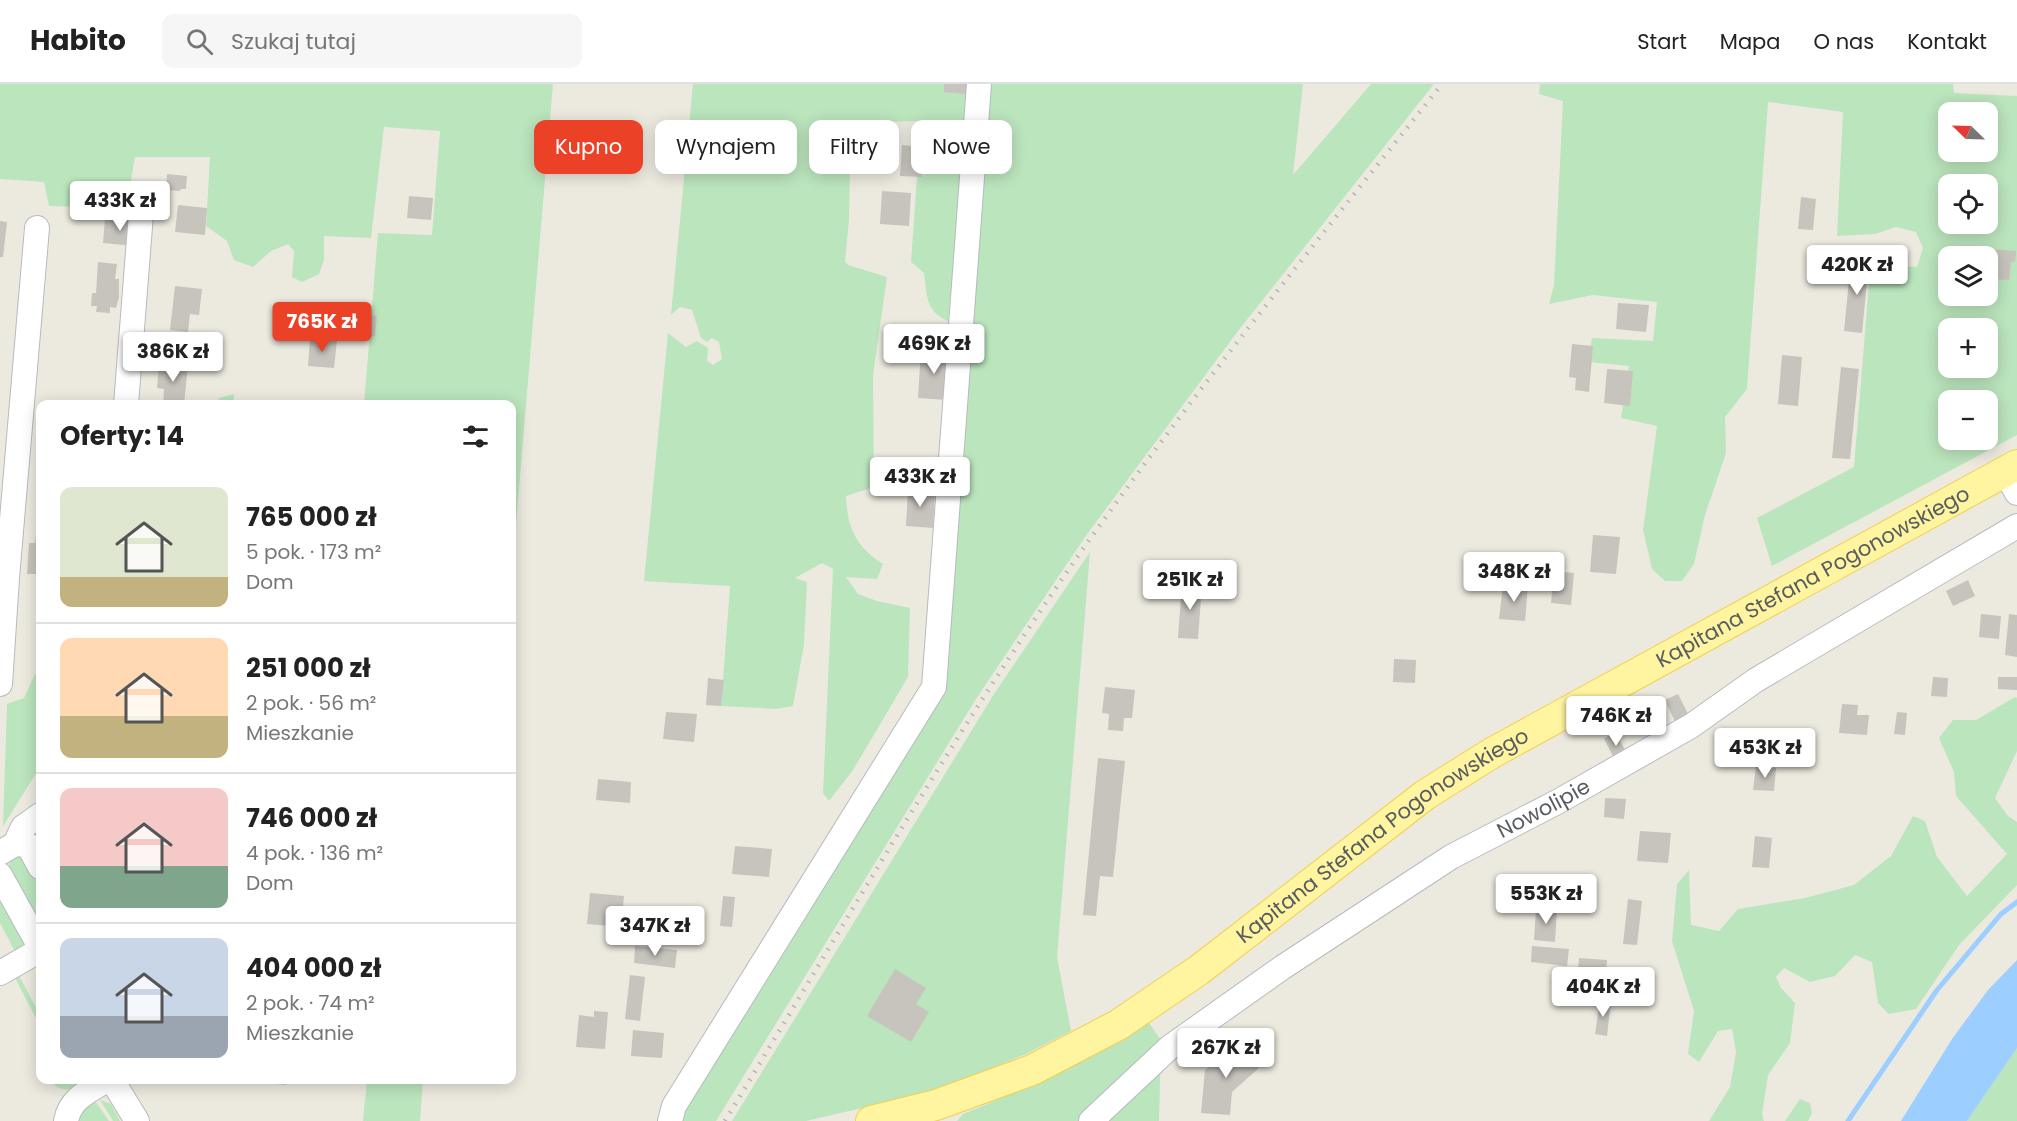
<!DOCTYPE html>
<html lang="pl">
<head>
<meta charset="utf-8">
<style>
	:root { --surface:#fff; --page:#f6f6f6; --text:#222; --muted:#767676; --line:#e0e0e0; --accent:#eb4126 }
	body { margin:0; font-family:Poppins,sans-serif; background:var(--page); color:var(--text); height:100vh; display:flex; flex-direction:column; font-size:22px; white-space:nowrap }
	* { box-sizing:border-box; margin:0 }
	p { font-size:20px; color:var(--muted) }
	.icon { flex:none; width:33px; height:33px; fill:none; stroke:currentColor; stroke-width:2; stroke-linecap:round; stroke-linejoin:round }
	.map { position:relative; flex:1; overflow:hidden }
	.panel { position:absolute; left:36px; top:316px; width:480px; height:684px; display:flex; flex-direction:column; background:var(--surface); border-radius:12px; box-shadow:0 3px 15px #0003 }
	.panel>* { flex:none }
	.banner { position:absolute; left:534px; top:36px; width:570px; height:54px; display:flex; gap:12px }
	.needle { width:39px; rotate:293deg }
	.buttons { position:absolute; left:1938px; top:18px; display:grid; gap:12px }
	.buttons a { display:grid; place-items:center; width:60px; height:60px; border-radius:12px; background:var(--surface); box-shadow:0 3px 15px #0003; font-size:30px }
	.price { position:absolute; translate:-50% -51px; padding:0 14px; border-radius:6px; background:#fff; color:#222; font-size:20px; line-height:39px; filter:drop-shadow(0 2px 3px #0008) }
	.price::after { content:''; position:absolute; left:50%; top:36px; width:18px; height:14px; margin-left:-9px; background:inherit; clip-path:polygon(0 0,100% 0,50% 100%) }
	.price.on { background:var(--accent); color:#fff }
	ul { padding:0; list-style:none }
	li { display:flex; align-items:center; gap:18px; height:150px; padding:0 24px }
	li+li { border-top:2px solid var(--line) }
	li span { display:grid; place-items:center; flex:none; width:168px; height:120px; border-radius:12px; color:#555 }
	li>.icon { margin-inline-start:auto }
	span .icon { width:72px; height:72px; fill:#fffc; stroke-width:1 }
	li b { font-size:26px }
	h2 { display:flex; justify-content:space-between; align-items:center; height:72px; padding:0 24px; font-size:26px }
	.chip { padding:0 21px; border-radius:12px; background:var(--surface); box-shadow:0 3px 15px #0003; font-size:21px; line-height:54px }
	.chip.on { background:var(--accent); color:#fff }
	header { display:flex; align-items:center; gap:36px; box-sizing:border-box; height:84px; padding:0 30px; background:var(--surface); border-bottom:2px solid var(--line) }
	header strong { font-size:28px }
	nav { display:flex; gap:33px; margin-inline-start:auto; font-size:21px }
	.search { width:420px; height:54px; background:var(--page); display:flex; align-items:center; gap:15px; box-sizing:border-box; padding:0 21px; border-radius:12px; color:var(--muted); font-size:22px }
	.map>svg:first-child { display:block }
	.green { fill:#bbe5bd; fill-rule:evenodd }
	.water { fill:#9cceff }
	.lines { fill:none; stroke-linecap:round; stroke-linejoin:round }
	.stream { stroke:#9cceff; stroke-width:5 }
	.building { fill:#c7c4bd }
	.minor-casing { stroke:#b7babf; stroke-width:26 }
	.major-casing { stroke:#f3cf51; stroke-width:32 }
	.minor { stroke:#fff; stroke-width:24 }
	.major { stroke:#fff5a1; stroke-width:30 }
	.rail { stroke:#b3b4b4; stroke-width:4.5; stroke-dasharray:1.5 8; stroke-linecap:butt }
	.labels { text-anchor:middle; stroke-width:4.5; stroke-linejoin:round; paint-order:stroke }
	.street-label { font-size:21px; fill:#585c61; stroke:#fff }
</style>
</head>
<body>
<header>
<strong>Habito</strong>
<div class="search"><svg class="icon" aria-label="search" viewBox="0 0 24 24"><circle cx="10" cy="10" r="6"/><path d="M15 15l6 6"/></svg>Szukaj tutaj</div>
<nav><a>Start</a><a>Mapa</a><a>O nas</a><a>Kontakt</a></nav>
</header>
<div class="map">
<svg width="2017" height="1037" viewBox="0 0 2017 1037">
	<rect width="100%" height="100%" fill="#eceadf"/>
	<g class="green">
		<polygon points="0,0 553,0 512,488 512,321 364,321 378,149 432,151 440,47 384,43 371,154 324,152 324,176 319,190 302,198 292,193 294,167 288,160 271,167 253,183 234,176 227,157 206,142 210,73 135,73 126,124 49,122 44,98 0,95"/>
		<path d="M693,0H971L948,237C925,227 927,211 924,189L911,178L921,37L874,38V56L850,83L849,136L845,178L848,181L887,193L873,291L874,403L846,412C847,443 856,463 883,480L877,495L846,493L858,510L877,517L910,524L908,593L853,686L829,717L823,709L833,485L822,479L795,494L807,498L804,560L793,622L776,625L721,622L730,502L644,497L668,249L686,263L697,257L708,264L707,277L713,281L722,275L719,258L712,254L707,258L701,254L692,226L680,223L671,231Z"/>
		<polygon points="989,0 1303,0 1293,91 1371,0 1434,0 1238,247 1085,453 976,615 716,1037 676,1037 938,607"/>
		<path d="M1540,0H1953L1954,9L2017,12V351L1772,482L1757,434L1854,383L1871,175L1879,164L1892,170L1898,182L1917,183L1923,164L1916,148L1896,143L1875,150L1837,152L1843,28L1768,18L1747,305L1725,333L1726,369L1705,431L1694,480L1682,497H1665L1652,485L1643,446L1657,342L1621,334L1629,282L1588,278L1592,254L1653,257L1657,218L1593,211L1549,220L1554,201L1563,17L1539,10ZM1948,28H1988V68H1948ZM1948,100H1988V140H1948ZM1948,172H1988V212H1948ZM1948,244H1988V284H1948ZM1948,316H1988V356H1948Z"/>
		<polygon points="234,310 234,321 218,321 219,314"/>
		<polygon points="1090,468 1057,873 1071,947 1026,970 946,1002 901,1015 806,1037 732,1037 994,610"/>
		<polygon points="35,590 40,591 40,683 3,742 7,620 24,614"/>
		<polygon points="2015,613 2017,614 2017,667 1995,714 2008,732 2017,738 2017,801 1959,861 1916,925 1889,930 1878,919 1872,878 1855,871 1835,892 1810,898 1784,884 1776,893 1781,904 1795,919 1790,959 1768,991 1762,1030 1764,1037 1709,1037 1730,1003 1736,968 1732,945 1718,947 1699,978 1688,970 1694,927 1672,857 1677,800 1689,786 1691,841 1719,847 1738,825 1805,814 1854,801 1891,772 1913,732 1925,737 1937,773 1967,812 2007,770 1956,712 1954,688 1939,654 1953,636 1976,636"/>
		<path d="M21,772C46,785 40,822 40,846L9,788V781L13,773Z"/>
		<polygon points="0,807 25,853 25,863 18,873 0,839"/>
		<polygon points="17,888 40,931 40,942 13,890"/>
		<path d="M1149,939L1161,956L1159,1037H957L963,1030C1027,1004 1090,975 1149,939Z"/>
		<polygon points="2017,964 2017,1037 1967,1037"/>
		<path d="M51,996H76L78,1001C69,1008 57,1007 51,996Z"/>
		<polygon points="367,996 423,996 420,1037 363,1037"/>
		<polygon points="1800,1015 1810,1019 1812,1029 1808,1037 1785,1037"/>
		<polygon points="100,1016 111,1020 120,1037 113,1037"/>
		<polygon points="95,1017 109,1037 76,1037 79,1026"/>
	</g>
	<polygon class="water" points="2017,876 2017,964 1967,1037 1901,1037 1952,955 1988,906"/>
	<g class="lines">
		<polyline class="stream" points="1848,1037 1937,906 2001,830 2017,818"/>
	</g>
	<g class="building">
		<polygon points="944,0 966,0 966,10 944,8"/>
		<polygon points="902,61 924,63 922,93 900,92"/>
		<polygon points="167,90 187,92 186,105 181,105 180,107 166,106"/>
		<polygon points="882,107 911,109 909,142 880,140"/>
		<polygon points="409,112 433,114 431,136 407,134"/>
		<polygon points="1801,113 1816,115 1813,146 1798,145"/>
		<polygon points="178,121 207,124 205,151 175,148"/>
		<polygon points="105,134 138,137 135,162 103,159"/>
		<polygon points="0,137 7,138 3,173 0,173"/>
		<polygon points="1988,165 2016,167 2015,178 2011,178 2009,196 1992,195 1993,181 1988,180"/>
		<polygon points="1851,176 1869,177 1862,249 1844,247"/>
		<polygon points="98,178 117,180 115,195 119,195 119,213 116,224 110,223 110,229 96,228 97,222 91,222 92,209 96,209"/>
		<polygon points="175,202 202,205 199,231 190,230 188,248 170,246"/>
		<polygon points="1618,219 1649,221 1646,248 1616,245"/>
		<polygon points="362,230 377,232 375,252 360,251"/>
		<polygon points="310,254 337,256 334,284 308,282"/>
		<polygon points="1572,260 1593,262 1589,308 1575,306 1576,294 1569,293"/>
		<polygon points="921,266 949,267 946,316 918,314"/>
		<polygon points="1782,271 1802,273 1798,322 1778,320"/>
		<polygon points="159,278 188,281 184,321 163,321 164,305 157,304"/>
		<polygon points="1841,283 1859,285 1850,375 1832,374"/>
		<polygon points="1607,285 1633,287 1630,322 1604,319"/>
		<polygon points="39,344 40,344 40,366 37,365"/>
		<polygon points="908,405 935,407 933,444 906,442"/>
		<polygon points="36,450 40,450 40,490 27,490 29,459 35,459"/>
		<polygon points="1593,451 1620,453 1616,490 1590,488"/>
		<polygon points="1554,487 1574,489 1571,521 1551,519"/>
		<polygon points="1968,496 1975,512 1953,522 1946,507"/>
		<polygon points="1182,499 1202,500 1198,555 1178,554"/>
		<polygon points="1503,500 1528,502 1525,537 1499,535"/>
		<polygon points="1981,530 2001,532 1999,555 1979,553"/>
		<polygon points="2009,530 2017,531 2017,573 2005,571"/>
		<polygon points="1394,575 1416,576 1415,599 1393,598"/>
		<polygon points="1933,593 1948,594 1947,613 1931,612"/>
		<polygon points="1998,593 2017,593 2017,606 1998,605"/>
		<polygon points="708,594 724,596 721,622 706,621"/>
		<polygon points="1105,603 1135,606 1132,634 1124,634 1123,647 1108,646 1109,630 1102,629"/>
		<polygon points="1678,610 1691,636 1677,642 1665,616"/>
		<polygon points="1842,620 1858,621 1857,631 1869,631 1867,651 1839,649"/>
		<polygon points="666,628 697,630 694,658 663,655"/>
		<polygon points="1897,628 1907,629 1905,651 1894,650"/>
		<polygon points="1615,648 1628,671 1616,678 1604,655"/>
		<polygon points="1098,674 1125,677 1113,793 1100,792 1096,832 1083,831"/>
		<polygon points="1756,682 1776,684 1774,707 1753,706"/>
		<polygon points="598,695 631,698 630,719 596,716"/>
		<polygon points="1605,714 1626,715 1624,735 1604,733"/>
		<polygon points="1640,747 1671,749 1668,779 1637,777"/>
		<polygon points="1755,752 1772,754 1769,784 1752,783"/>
		<polygon points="735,762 772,765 769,793 732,790"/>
		<polygon points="590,809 624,812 621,843 587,840"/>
		<polygon points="723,812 735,813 732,843 720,842"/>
		<polygon points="1628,815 1642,817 1637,861 1623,860"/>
		<polygon points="1536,825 1557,826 1555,858 1534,856"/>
		<polygon points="635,862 677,866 675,884 634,879"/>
		<polygon points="1532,862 1569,865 1567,882 1531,878"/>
		<polygon points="1579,874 1607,876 1605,902 1577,899"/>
		<polygon points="895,885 926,904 916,920 929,928 911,958 867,932"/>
		<polygon points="630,891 645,893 640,937 625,935"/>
		<polygon points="1600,916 1611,917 1607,952 1595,950"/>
		<polygon points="594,927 608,928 605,965 576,963 579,931 594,933"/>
		<polygon points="633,946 664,949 662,974 631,972"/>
		<polygon points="1238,957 1260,983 1232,1008 1230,1031 1201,1029 1205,986"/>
		<polygon points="251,996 286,996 286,1001 251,998"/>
	</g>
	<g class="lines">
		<g class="minor-casing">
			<g id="minor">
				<polyline points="126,321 142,117"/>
				<polyline points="2005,388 2017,409"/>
				<polyline points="0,600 7,494 37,144"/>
				<polyline points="15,760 28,761 40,783"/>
				<polyline points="0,769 15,760 23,743 40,731"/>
				<polyline points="0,791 40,863"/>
				<polyline points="0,889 40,866"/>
				<polyline points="112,996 137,1037"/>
				<path d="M66,1037C70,1014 89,1007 107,996"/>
				<polyline points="670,1037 674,1022 934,603 979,0"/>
				<path id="s1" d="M1091,1037L1170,963L1283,883L1451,773L1559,717L1691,642L1756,596L2017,442"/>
			</g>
		</g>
		<g class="major-casing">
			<g id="major">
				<path id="s2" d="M871,1037L936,1021L1032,986L1118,941L1199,886L1425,711L1492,669L2017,381"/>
			</g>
		</g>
		<use href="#minor" class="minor"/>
		<use href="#major" class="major"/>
		<path class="rail" d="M725,1037C842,844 955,647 1085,462C1198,303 1321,152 1442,0"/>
	</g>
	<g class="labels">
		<g class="street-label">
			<text dy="7" stroke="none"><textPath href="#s2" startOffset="1095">Kapitana Stefana Pogonowskiego</textPath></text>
			<text dy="7" stroke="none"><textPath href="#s1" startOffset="552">Nowolipie</textPath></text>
			<text dy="7" stroke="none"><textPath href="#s2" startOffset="592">Kapitana Stefana Pogonowskiego</textPath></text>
		</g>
	</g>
</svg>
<div class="buttons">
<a><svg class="needle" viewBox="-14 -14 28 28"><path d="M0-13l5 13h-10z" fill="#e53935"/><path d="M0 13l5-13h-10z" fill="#767676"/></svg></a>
<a><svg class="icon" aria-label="locate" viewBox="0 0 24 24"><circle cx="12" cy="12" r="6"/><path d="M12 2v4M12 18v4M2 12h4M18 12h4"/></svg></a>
<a><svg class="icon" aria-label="layers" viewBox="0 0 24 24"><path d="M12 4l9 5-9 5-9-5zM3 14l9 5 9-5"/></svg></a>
<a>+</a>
<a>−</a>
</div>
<b class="price" style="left:120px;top:148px">433K zł</b>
<b class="price" style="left:1857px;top:212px">420K zł</b>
<b class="price on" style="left:322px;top:269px">765K zł</b>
<b class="price" style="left:934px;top:291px">469K zł</b>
<b class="price" style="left:173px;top:299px">386K zł</b>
<b class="price" style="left:920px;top:424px">433K zł</b>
<b class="price" style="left:1514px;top:519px">348K zł</b>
<b class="price" style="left:1190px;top:527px">251K zł</b>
<b class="price" style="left:1616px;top:663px">746K zł</b>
<b class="price" style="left:1765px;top:695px">453K zł</b>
<b class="price" style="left:1546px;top:841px">553K zł</b>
<b class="price" style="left:655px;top:873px">347K zł</b>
<b class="price" style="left:1603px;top:934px">404K zł</b>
<b class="price" style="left:1226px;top:995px">267K zł</b>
<div class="banner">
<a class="chip on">Kupno</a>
<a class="chip">Wynajem</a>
<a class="chip">Filtry</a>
<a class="chip">Nowe</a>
</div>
<section class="panel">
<h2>Oferty: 14<svg class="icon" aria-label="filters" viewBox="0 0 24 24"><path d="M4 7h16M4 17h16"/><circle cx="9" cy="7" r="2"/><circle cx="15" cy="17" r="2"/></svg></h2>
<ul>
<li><span style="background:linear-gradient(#dfe7d0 75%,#c2b280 0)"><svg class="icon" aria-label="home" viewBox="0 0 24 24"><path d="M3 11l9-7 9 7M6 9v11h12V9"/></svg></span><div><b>765 000 zł</b><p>5 pok. · 173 m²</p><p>Dom</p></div></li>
<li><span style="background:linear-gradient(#ffd9b3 65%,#c2b280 0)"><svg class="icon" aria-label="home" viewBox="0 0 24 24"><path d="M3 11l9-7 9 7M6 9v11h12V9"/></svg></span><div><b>251 000 zł</b><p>2 pok. · 56 m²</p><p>Mieszkanie</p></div></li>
<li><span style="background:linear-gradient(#f6c9c9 65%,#7fa58c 0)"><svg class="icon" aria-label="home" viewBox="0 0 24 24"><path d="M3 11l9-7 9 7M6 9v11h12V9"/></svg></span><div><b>746 000 zł</b><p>4 pok. · 136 m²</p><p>Dom</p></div></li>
<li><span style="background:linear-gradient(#c9d6e8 65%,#9aa5b1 0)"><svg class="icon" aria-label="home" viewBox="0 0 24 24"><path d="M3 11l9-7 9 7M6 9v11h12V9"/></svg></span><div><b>404 000 zł</b><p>2 pok. · 74 m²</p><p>Mieszkanie</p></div></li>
</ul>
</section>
</div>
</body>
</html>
